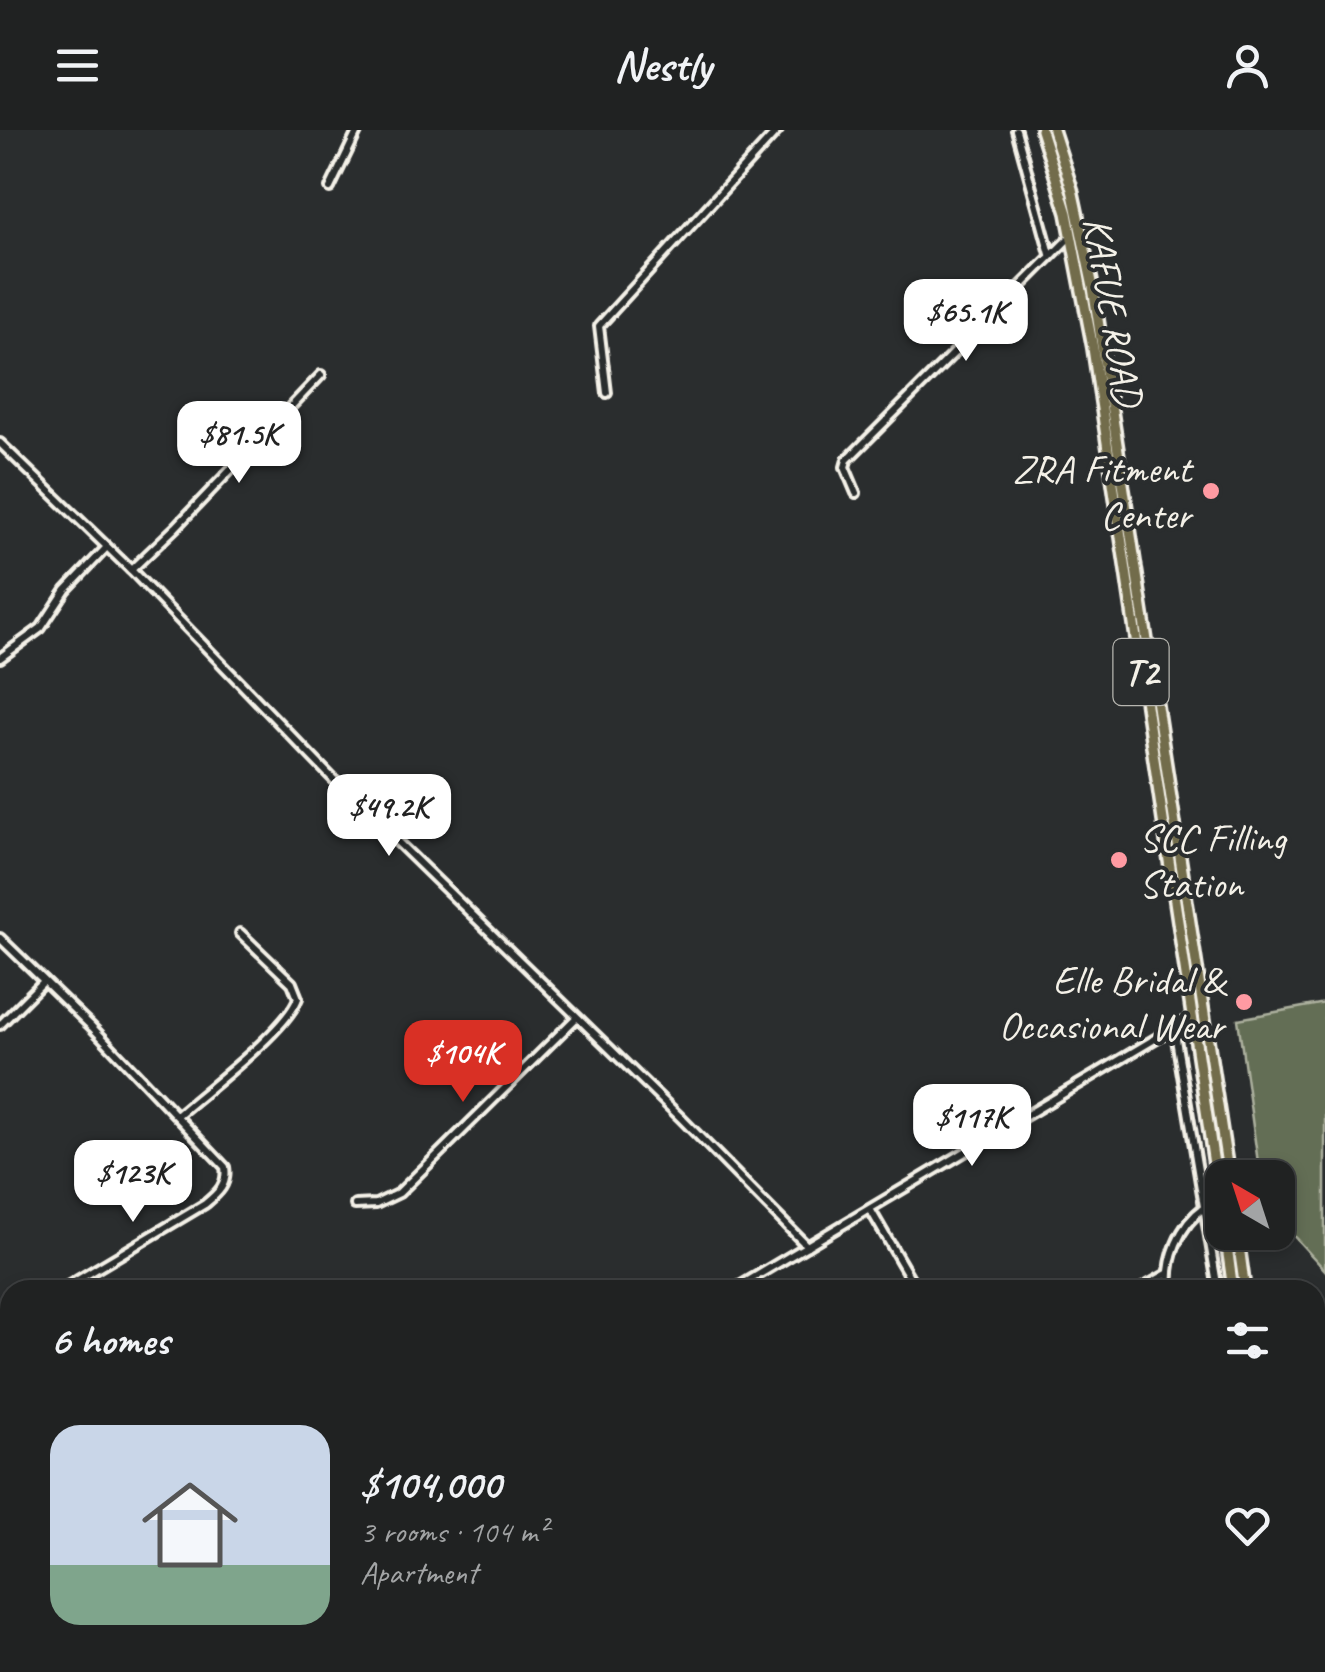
<!DOCTYPE html>
<html lang="en">
<head>
<meta charset="utf-8">
<style>
	:root { --surface:#202222; --page:#282a2a; --text:#f1f3f6; --muted:#a2a4a5; --line:#3d3f40; --accent:#d93025 }
	body { margin:0; font-family:Caveat,sans-serif; background:var(--page); color:var(--text); height:100vh; display:flex; flex-direction:column; font-size:38px; white-space:nowrap }
	* { box-sizing:border-box; margin:0 }
	p { font-size:32px; color:var(--muted) }
	.icon { flex:none; width:55px; height:55px; fill:none; stroke:currentColor; stroke-width:2; stroke-linecap:round; stroke-linejoin:round }
	.map { position:relative; flex:1; overflow:hidden }
	.drawer { position:absolute; left:0px; top:1150px; width:1325px; height:392px; display:flex; flex-direction:column; background:var(--surface); border-radius:30px 30px 0 0; box-shadow:0 5px 15px #0003,0 0 0 2px var(--line) }
	.drawer>* { flex:none }
	.needle { width:65px; rotate:321deg }
	.controls { position:absolute; left:1205px; top:1030px; display:grid; gap:20px }
	.controls a { display:grid; place-items:center; width:90px; height:90px; border-radius:20px; background:var(--surface); box-shadow:0 5px 15px #0003,0 0 0 2px var(--line); font-size:50px }
	.price { position:absolute; translate:-50% -85px; padding:0 22px; border-radius:20px; background:#fff; color:#222; font-size:32px; line-height:65px; filter:drop-shadow(0 2px 5px #0008) }
	.price::after { content:''; position:absolute; left:50%; top:60px; width:30px; height:22px; margin-left:-15px; background:inherit; clip-path:polygon(0 0,100% 0,50% 100%) }
	.price.current { background:var(--accent); color:#fff }
	ul { padding:0; list-style:none }
	li { display:flex; align-items:center; gap:30px; height:250px; padding:0 50px }
	li span { display:grid; place-items:center; flex:none; width:280px; height:200px; border-radius:30px; color:#555 }
	li>.icon { margin-inline-start:auto }
	span .icon { width:120px; height:120px; fill:#fffc; stroke-width:1 }
	li b { font-size:42px }
	h2 { display:flex; justify-content:space-between; align-items:center; height:120px; padding:0 50px; font-size:42px }
	header { display:flex; justify-content:space-between; align-items:center; height:130px; padding:0 50px; background:var(--surface); font-size:45px; font-weight:700 }
	.map>svg:first-child { display:block }
	.green { fill:#646e55; stroke:#acb09e; stroke-width:2.5 }
	.lines { fill:none; stroke-linecap:round; stroke-linejoin:round }
	.street-casing { stroke:#f4f1e8; stroke-width:14 }
	.primary-casing { stroke:#f4f1e8; stroke-width:16 }
	.highway-casing { stroke:#f4f1e8; stroke-width:18 }
	.street { stroke:#2a2d2e; stroke-width:6 }
	.primary { stroke:#726c4b; stroke-width:9 }
	.highway { stroke:#726c4b; stroke-width:10 }
	.poi-dot { fill:#ff9aa2; stroke:#2a2d2e; stroke-width:4 }
	.labels { text-anchor:middle; stroke-width:8; stroke-linejoin:round; paint-order:stroke }
	.shield { fill:#2a2d2e; stroke:#b7b6b0; stroke-width:2.5 }
	.shield-label { font-size:38px; font-weight:bold; fill:#f4f1e8 }
	.street-label { font-size:40px; fill:#f4f1e8; stroke:#2a2d2e }
	.poi-label { font-size:40px; fill:#f4f1e8; stroke:#2a2d2e; text-anchor:end }
</style>
</head>
<body>
<header><svg class="icon" aria-label="menu" viewBox="0 0 24 24"><path d="M4 6h16M4 12h16M4 18h16"/></svg>Nestly<svg class="icon" aria-label="person" viewBox="0 0 24 24"><circle cx="12" cy="8" r="4"/><path d="M4 21q1-7 8-7t8 7"/></svg></header>
<div class="map">
<svg width="1325" height="1542" viewBox="0 0 1325 1542">
	<rect width="100%" height="100%" fill="#2a2d2e"/>
	<filter id="ink" filterUnits="userSpaceOnUse"><feTurbulence type="fractalNoise" baseFrequency=".01" numOctaves="2"/><feDisplacementMap in="SourceGraphic" scale="20" xChannelSelector="R" yChannelSelector="G"/><feConvolveMatrix kernelMatrix="1 2 1 2 8 2 1 2 1" color-interpolation-filters="sRGB"/></filter>
	<g filter="url(#ink)">
		<polygon class="green" points="1325,873 1325,1140 1278,1089 1278,1048 1260,1047 1238,889"/>
		<g class="lines">
			<g class="street-casing">
				<g id="street">
					<polyline points="1016,0 1050,124"/>
					<polyline points="330,58 358,0"/>
					<polyline points="607,263 599,196 778,0"/>
					<polyline points="0,313 131,440 338,654 681,988 807,1116"/>
					<polyline points="856,363 845,337 847,330 1072,105"/>
					<polyline points="131,440 176,397 321,245"/>
					<polyline points="0,528 41,498 66,460 107,417"/>
					<path d="M0,808L92,897L225,1037C228,1055 218,1063 205,1074L61,1160"/>
					<polyline points="0,895 44,851"/>
					<polyline points="1174,897 1218,1160"/>
					<path d="M178,985C205,961 287,900 298,868L292,853L240,803"/>
					<polyline points="355,1075 376,1074 399,1063 576,888"/>
					<polyline points="870,1079 917,1160"/>
					<polyline points="733,1160 1192,887"/>
					<polyline points="1139,1160 1167,1144"/>
					<path d="M1169,1160C1166,1129 1179,1095 1205,1077"/>
					<polyline points="0,1198 10,1192"/>
					<polyline points="0,1331 10,1325"/>
					<polyline points="166,1532 172,1542"/>
					<polyline points="330,1532 336,1542"/>
					<polyline points="483,1532 489,1542"/>
					<polyline points="91,1542 107,1532"/>
				</g>
			</g>
			<g class="primary-casing">
				<g id="primary">
					<polyline points="1041,0 1067,83 1093,218 1222,1088"/>
					<polyline points="1053,0 1072,59 1093,157 1229,1048"/>
					<polyline points="1225,1102 1233,1160"/>
					<polyline points="1237,1102 1245,1160"/>
					<polyline points="1315,1449 1325,1458"/>
					<polyline points="1260,1542 1264,1532"/>
				</g>
			</g>
			<g class="highway-casing">
				<polyline id="highway" points="1318,1496 1325,1504"/>
			</g>
			<use href="#street" class="street"/>
			<use href="#primary" class="primary"/>
			<use href="#highway" class="highway"/>
		</g>
	</g>
	<g class="poi-dot">
		<circle cx="1211" cy="361" r="10"/>
		<circle cx="1119" cy="730" r="10"/>
		<circle cx="1244" cy="872" r="10"/>
	</g>
	<g class="labels">
		<rect class="shield" x="1113.5" y="509" width="55" height="66" rx="8"/>
		<g class="shield-label">
			<text x="1141" y="555">T2</text>
		</g>
		<g class="street-label">
			<text transform="translate(1114 181) rotate(80)" y="14">KAFUE ROAD</text>
		</g>
		<g class="poi-label">
			<text x="1191" y="352">ZRA Fitment<tspan x="1191" dy="46">Center</tspan></text>
			<text x="1139" y="721" text-anchor="start">SCC Filling<tspan x="1139" dy="46">Station</tspan></text>
			<text x="1224" y="863">Elle Bridal &amp;<tspan x="1224" dy="46">Occasional Wear</tspan></text>
		</g>
	</g>
</svg>
<div class="controls">
<a><svg class="needle" viewBox="-14 -14 28 28"><path d="M0-13l5 13h-10z" fill="#e53935"/><path d="M0 13l5-13h-10z" fill="#a2a4a5"/></svg></a>
</div>
<b class="price" style="left:966px;top:234px">$65.1K</b>
<b class="price" style="left:239px;top:356px">$81.5K</b>
<b class="price" style="left:389px;top:729px">$49.2K</b>
<b class="price current" style="left:463px;top:975px">$104K</b>
<b class="price" style="left:972px;top:1039px">$117K</b>
<b class="price" style="left:133px;top:1095px">$123K</b>
<section class="drawer">
<h2>6 homes<svg class="icon" aria-label="filters" viewBox="0 0 24 24"><path d="M4 7h16M4 17h16"/><circle cx="9" cy="7" r="2"/><circle cx="15" cy="17" r="2"/></svg></h2>
<ul>
<li><span style="background:linear-gradient(#c9d6e8 70%,#7fa58c 0)"><svg class="icon" aria-label="home" viewBox="0 0 24 24"><path d="M3 11l9-7 9 7M6 9v11h12V9"/></svg></span><div><b>$104,000</b><p>3 rooms · 104 m²</p><p>Apartment</p></div><svg class="icon" aria-label="heart" viewBox="0 0 24 24"><path d="M12 20l-8-8c-3-5 5-10 8-4 3-6 11-1 8 4z"/></svg></li>
</ul>
</section>
</div>
</body>
</html>
